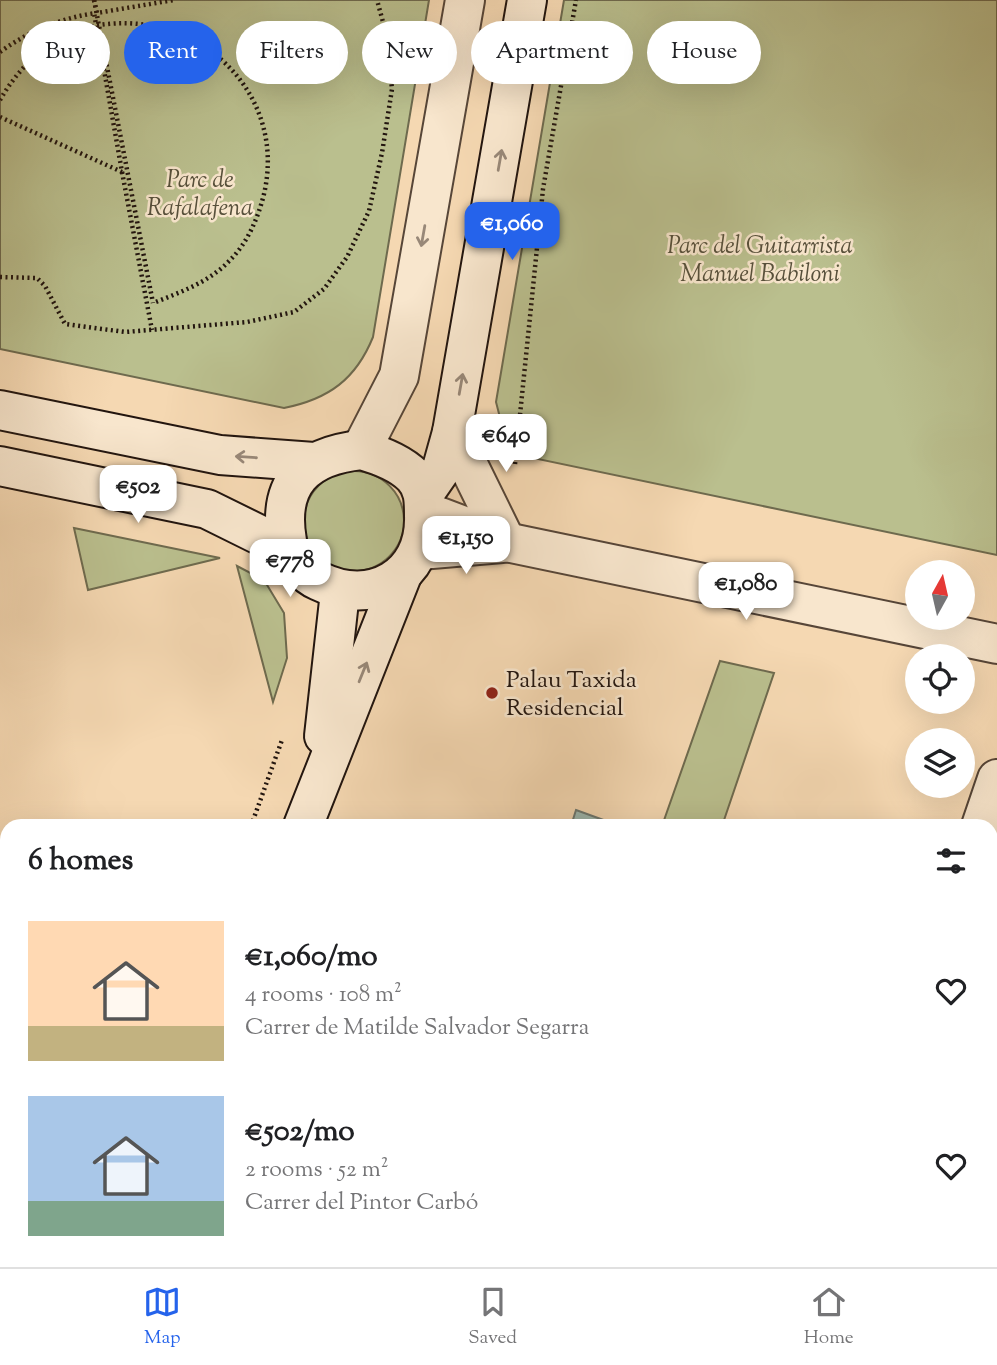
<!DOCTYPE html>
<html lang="en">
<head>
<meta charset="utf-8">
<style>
	:root { --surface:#fff; --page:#f6f6f6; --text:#202124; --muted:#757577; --line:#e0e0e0; --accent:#2563eb }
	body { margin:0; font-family:"Sorts Mill Goudy",serif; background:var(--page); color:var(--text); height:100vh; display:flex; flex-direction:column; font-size:26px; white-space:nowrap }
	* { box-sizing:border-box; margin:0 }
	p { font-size:23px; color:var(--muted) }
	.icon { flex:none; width:38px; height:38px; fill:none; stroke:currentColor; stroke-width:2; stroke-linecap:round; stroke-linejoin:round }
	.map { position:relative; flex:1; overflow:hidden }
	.side { position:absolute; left:0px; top:819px; width:998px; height:448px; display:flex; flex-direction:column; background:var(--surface); border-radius:21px 21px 0 0; box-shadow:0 7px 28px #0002 }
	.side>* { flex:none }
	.hud { position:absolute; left:21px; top:21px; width:956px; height:63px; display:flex; gap:14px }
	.needle { width:46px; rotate:8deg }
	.tools { position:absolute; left:905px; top:560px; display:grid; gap:14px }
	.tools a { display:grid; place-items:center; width:70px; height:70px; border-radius:50%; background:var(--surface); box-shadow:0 7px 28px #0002; font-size:35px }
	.price { position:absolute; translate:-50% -60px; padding:0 16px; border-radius:14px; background:#fff; color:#222; font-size:23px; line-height:46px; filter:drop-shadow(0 2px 4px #0008) }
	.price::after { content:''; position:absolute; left:50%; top:42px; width:21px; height:16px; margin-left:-10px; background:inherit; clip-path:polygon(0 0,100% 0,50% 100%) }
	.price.active { background:var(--accent); color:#fff }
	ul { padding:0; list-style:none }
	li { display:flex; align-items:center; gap:21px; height:175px; padding:0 28px }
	li span { display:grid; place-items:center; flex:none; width:196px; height:140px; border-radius:0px; color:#555 }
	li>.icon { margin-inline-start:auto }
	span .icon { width:84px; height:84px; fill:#fffc; stroke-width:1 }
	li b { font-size:30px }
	h2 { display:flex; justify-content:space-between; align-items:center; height:84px; padding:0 28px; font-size:30px }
	.pill { padding:0 24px; border-radius:32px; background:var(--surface); box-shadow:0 7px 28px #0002; font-size:24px; line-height:63px }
	.pill.active { background:var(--accent); color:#fff }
	.tabs { display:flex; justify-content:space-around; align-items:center; height:98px; border-top:2px solid var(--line); background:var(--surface); font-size:19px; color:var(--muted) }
	.tabs a { display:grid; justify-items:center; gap:4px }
	.tabs .active { color:var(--accent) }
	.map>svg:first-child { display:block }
	.green { fill:#babf8e; stroke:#6e6a4e; stroke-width:2 }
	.water { fill:#9db9b1; stroke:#6c7770; stroke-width:2 }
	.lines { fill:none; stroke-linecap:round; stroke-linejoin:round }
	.street-casing { stroke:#574638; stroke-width:42 }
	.secondary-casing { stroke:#22150f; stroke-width:42 }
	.path { stroke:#22150f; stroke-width:4.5; stroke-dasharray:2 3.5; stroke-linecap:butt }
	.street { stroke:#f8e6cd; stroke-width:38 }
	.secondary { stroke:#f8e6cd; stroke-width:38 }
	.path-bridge { stroke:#22150f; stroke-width:4.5; stroke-dasharray:2 3.5; stroke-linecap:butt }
	.oneway { stroke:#988878 }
	.poi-dot { fill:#8f2418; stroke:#f8e6cd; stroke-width:2.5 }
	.labels { text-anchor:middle; stroke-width:5; stroke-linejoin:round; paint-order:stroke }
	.park-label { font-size:24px; font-style:italic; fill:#57503b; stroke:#f8e6cd }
	.poi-label { font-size:24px; fill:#22150f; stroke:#f8e6cd; text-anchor:start }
</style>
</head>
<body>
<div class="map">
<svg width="997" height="1267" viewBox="0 0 997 1267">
	<rect width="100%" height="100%" fill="#f5d8b2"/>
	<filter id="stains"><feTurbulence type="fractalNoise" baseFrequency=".00286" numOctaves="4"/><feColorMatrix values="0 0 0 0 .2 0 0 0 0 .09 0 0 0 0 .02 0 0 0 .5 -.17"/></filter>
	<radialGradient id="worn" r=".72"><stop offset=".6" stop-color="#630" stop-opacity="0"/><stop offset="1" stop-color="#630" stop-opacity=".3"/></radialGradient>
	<g class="green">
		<path d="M0,0H429L373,337C356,379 329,399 284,408L0,349Z"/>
		<polygon points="564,0 997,0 997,555 509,453 496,402"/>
		<circle cx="354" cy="521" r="50"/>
		<polygon points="74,528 220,558 88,590"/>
		<polygon points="237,566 264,580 284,613 287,658 273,702"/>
		<polygon points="720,661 774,673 722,826 662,826"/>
		<polygon points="0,963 7,966 7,993 0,1012"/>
		<polygon points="991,1250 997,1252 997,1267 977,1267 979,1260 990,1260"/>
		<polygon points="453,1260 497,1260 516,1267 451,1267"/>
		<polygon points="903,1260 936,1260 934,1267 901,1267"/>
	</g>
	<polygon class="water" points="576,810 620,826 571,826"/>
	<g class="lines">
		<g class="street-casing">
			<g id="street">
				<polyline points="452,432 506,542"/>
				<polyline points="361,450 399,376 465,0"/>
				<polyline points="424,511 506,542 997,644"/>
				<polyline points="420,550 502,543"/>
				<polyline points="981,826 997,779"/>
				<polyline points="825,1267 828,1260"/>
			</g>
		</g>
		<g class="secondary-casing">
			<g id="secondary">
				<polyline points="0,410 220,455 314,462"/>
				<path d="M361,450C379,455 399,462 413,476C424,488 424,500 424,516C426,577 371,607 319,581C305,575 289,557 287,541C277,483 305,456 361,450Z"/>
				<polyline points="0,466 207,509 288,549"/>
				<polyline points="424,494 442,468 452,432 527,0"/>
				<polyline points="324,736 340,592"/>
				<polyline points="303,826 402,575"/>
				<polyline points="145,1267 147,1260"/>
			</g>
		</g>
		<g class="path">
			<polyline points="94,0 97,13 174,0"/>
			<path d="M0,52C29,31 61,18 96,13"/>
			<path d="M0,100C23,60 60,28 108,24C206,14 289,99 263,198C257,220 247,243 231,259C210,282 181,292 153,303"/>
			<polyline points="0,117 122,172 94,13"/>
			<polyline points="122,172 152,330"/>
			<polyline points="0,277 37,278 45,286 65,324 125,332 247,322 294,312 324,289 347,257 369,211 382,153 392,89 386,33 377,0"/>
			<polyline points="515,464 543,189 576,0"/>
			<polyline points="251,826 282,740"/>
			<polyline points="990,1136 997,1117"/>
			<polyline points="990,1233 997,1236"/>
			<polyline points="92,1267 95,1260"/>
			<polyline points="945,1267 947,1260"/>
		</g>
		<use href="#street" class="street"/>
		<use href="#secondary" class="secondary"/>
		<polyline class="path-bridge" points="94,0 153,303"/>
	</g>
	<defs><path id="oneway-shaft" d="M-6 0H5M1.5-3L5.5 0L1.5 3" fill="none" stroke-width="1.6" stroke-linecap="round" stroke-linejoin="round" transform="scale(1.75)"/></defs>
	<g class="oneway">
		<use href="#oneway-shaft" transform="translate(500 160) rotate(-80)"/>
		<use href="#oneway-shaft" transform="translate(423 236) rotate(100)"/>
		<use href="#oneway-shaft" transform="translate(461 384) rotate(-80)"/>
		<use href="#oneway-shaft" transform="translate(246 457) rotate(-176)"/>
		<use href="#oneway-shaft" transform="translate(363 672) rotate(-68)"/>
	</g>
	<circle class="poi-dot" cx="492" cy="693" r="7"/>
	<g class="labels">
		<g class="park-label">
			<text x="200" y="187">Parc de<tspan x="200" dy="28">Rafalafena</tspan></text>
			<text x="760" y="253">Parc del Guitarrista<tspan x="760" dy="28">Manuel Babiloni</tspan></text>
		</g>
		<g class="poi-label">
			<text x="506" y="687">Palau Taxida<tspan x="506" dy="28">Residencial</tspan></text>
		</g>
	</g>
	<rect width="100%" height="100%" filter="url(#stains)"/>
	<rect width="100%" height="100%" fill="url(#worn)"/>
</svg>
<div class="tools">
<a><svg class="needle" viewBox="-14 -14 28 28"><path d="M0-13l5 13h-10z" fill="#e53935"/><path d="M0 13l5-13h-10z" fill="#757577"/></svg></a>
<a><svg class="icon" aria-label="locate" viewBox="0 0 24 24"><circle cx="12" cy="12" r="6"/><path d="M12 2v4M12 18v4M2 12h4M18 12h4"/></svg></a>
<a><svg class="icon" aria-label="layers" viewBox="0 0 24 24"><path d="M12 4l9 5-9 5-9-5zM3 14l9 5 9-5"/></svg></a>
</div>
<b class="price active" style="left:512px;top:262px">€1,060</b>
<b class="price" style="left:506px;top:474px">€640</b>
<b class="price" style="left:138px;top:525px">€502</b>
<b class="price" style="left:466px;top:576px">€1,150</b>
<b class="price" style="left:290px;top:599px">€778</b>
<b class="price" style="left:746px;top:622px">€1,080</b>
<div class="hud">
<a class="pill">Buy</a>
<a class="pill active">Rent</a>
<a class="pill">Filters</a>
<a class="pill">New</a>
<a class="pill">Apartment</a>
<a class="pill">House</a>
</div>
<section class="side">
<h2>6 homes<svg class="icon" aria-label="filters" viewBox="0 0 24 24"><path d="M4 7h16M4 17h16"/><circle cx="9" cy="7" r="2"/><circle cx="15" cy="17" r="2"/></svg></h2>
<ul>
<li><span style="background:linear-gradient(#ffd9b3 75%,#c2b280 0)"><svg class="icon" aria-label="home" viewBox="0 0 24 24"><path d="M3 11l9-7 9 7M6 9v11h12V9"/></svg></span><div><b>€1,060/mo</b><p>4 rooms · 108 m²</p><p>Carrer de Matilde Salvador Segarra</p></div><svg class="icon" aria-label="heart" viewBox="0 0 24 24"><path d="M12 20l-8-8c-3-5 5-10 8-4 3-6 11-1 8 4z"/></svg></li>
<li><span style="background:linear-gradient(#a9c7e8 75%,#7fa58c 0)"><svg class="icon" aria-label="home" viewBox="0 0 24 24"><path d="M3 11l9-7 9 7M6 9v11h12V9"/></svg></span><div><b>€502/mo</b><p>2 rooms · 52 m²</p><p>Carrer del Pintor Carbó</p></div><svg class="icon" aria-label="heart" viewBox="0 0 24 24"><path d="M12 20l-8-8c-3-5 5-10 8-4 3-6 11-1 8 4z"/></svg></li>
</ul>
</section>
</div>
<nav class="tabs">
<a class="active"><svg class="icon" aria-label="map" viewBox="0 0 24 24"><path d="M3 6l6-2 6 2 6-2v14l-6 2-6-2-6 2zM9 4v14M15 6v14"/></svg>Map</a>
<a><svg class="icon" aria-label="saved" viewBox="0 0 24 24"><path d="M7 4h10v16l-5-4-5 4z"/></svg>Saved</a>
<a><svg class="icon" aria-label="home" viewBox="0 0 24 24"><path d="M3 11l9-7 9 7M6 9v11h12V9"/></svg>Home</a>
</nav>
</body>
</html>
